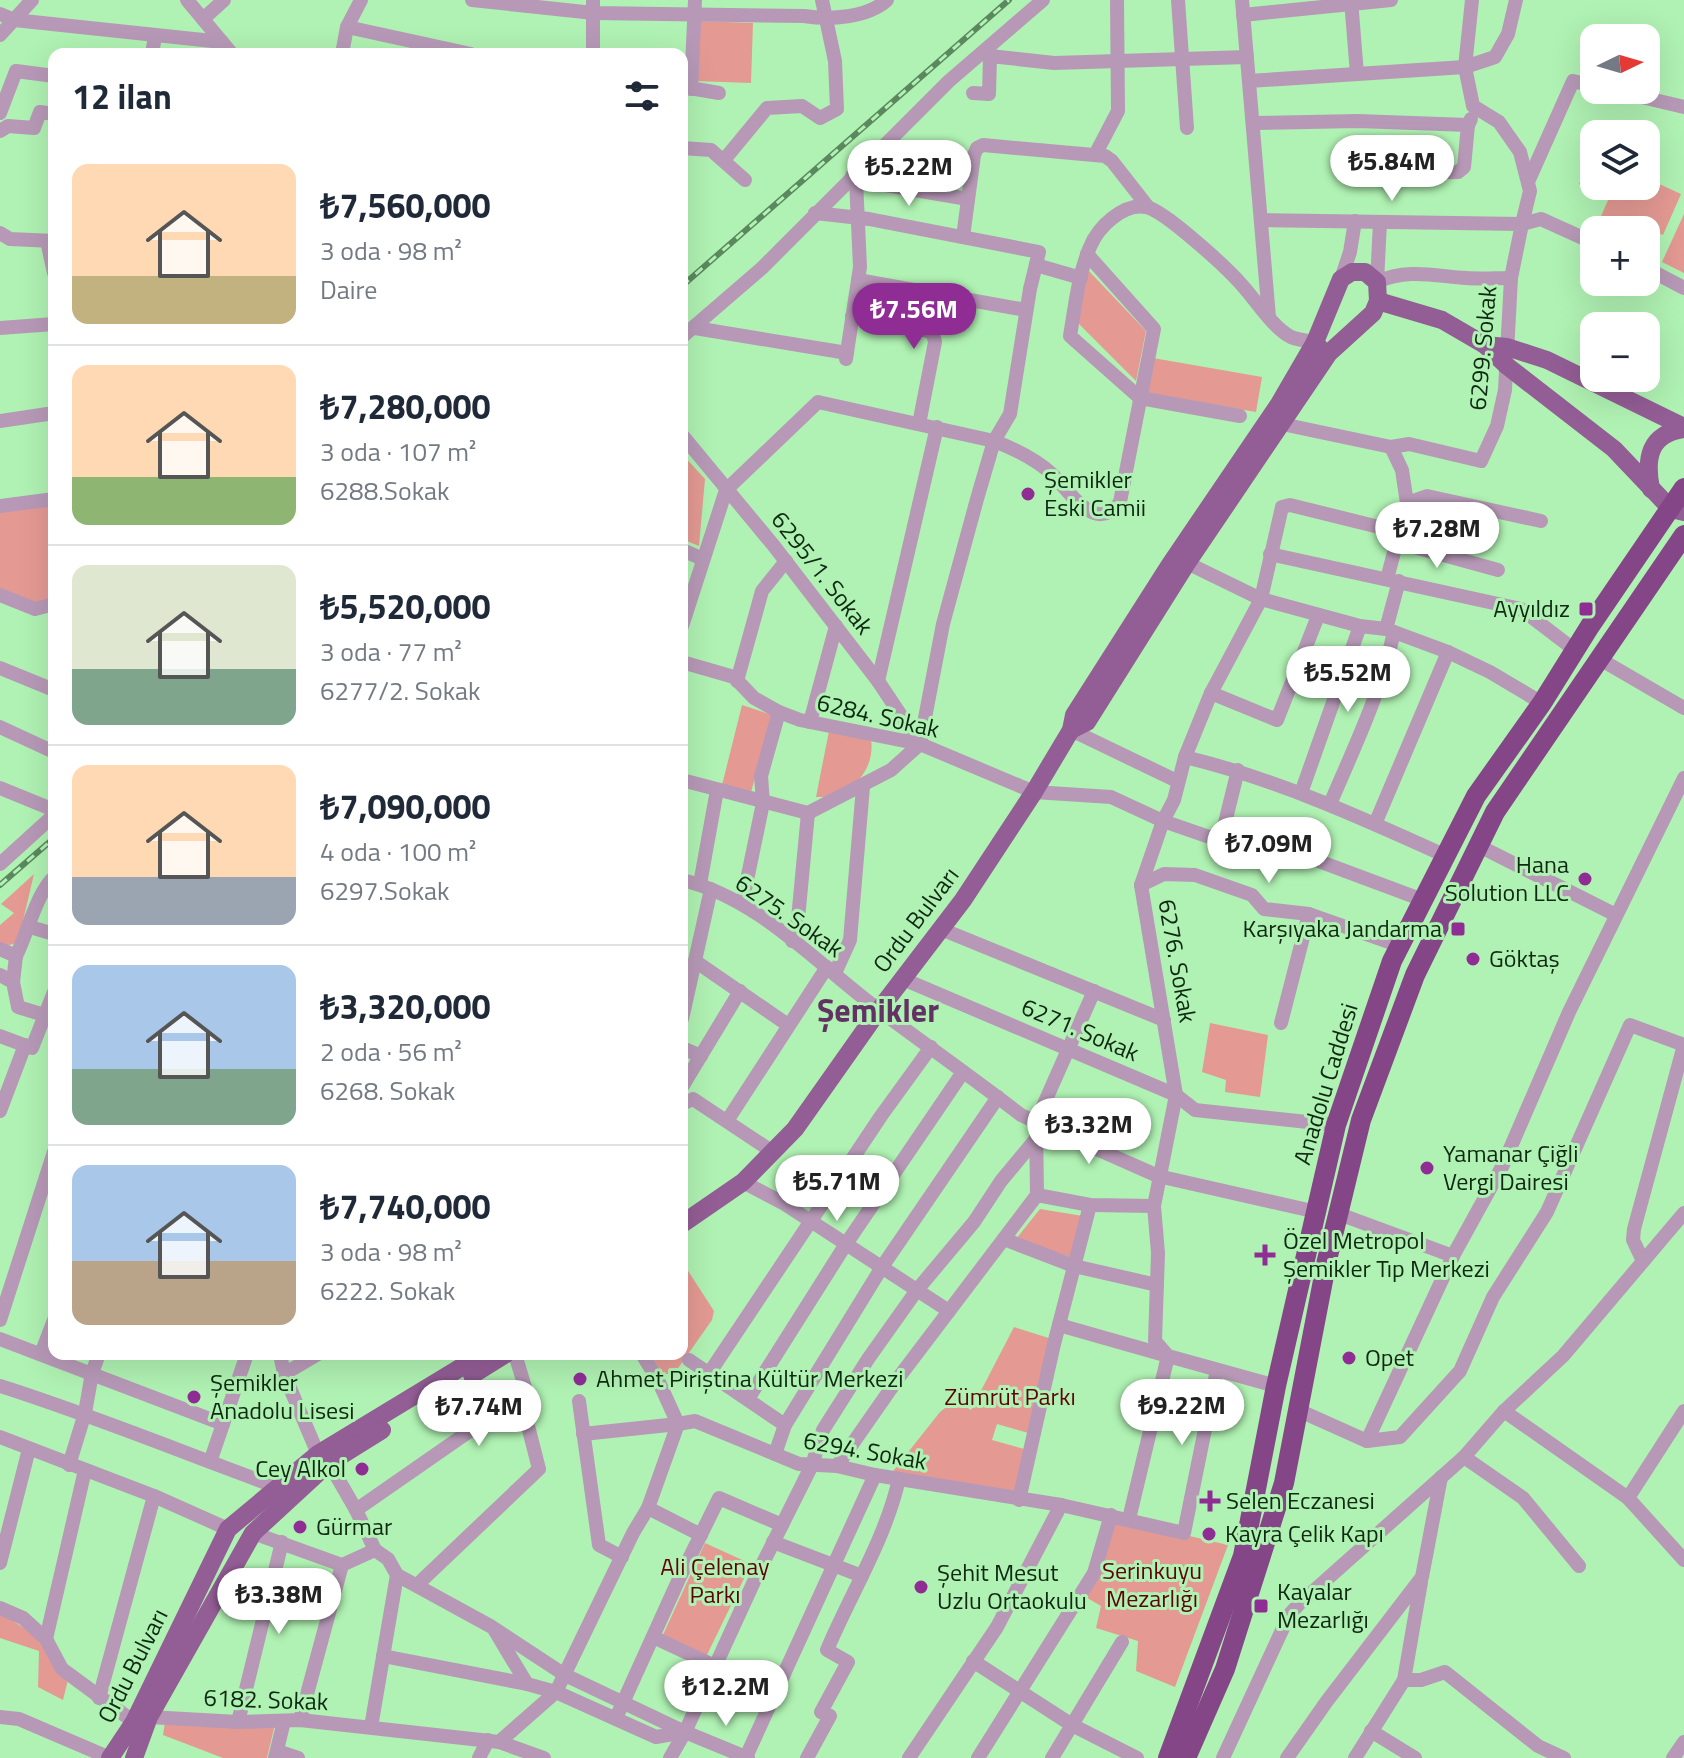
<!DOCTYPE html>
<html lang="tr">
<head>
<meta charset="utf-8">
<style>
	:root { --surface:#fff; --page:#f2f2f3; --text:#1f2937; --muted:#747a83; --line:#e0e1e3; --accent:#8f2d95 }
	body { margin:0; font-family:"Titillium Web",sans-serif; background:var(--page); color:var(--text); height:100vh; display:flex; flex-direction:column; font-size:30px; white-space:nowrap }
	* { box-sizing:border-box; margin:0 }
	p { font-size:26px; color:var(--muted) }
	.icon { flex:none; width:44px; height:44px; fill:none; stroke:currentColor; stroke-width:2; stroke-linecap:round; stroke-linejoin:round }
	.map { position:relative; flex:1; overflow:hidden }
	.sheet { position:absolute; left:48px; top:48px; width:640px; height:1312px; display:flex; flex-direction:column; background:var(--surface); border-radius:16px; box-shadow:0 8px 32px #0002 }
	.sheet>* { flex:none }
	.needle { width:52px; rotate:85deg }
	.buttons { position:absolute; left:1580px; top:24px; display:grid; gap:16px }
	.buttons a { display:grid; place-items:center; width:80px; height:80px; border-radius:16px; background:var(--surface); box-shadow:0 8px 32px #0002; font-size:40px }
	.price { position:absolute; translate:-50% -68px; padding:0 18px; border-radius:28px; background:#fff; color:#222; font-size:26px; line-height:52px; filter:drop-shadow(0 2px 4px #0008) }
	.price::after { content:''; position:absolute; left:50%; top:48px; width:24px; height:18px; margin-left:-12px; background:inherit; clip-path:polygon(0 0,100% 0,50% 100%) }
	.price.on { background:var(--accent); color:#fff }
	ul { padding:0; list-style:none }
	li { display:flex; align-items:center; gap:24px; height:200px; padding:0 24px }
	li+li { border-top:2px solid var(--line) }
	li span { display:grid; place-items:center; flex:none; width:224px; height:160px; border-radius:16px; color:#555 }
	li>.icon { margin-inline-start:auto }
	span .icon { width:96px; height:96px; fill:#fffc; stroke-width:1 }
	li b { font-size:34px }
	h2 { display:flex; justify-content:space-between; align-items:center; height:96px; padding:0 24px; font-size:34px }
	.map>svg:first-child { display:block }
	.green { fill:#e49a93 }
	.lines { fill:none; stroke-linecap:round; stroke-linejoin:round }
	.minor { stroke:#b799b7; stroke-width:14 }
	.major { stroke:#935d95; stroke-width:18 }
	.highway { stroke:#854688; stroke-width:20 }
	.rail-casing { stroke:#5b885e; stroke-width:6 }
	.rail { stroke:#b0f2b3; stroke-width:3; stroke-dasharray:9; stroke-linecap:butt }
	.poi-dot { fill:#8f2d95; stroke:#b0f2b3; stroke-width:3 }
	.labels { text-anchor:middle; stroke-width:6; stroke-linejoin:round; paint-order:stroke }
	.street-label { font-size:24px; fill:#0f2912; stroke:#b0f2b3 }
	.poi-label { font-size:24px; fill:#0f2912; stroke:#b0f2b3; text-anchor:start }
	.park-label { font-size:24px; fill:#5f0209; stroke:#b0f2b3 }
	.district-label { font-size:32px; font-weight:bold; fill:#633265; stroke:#b0f2b3 }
</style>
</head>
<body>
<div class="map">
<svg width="1684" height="1758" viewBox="0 0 1684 1758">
	<rect width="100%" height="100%" fill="#b0f2b3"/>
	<g class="green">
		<polygon points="696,21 753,23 751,83 694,81"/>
		<polygon points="1592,154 1594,155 1594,186 1646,186 1646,178 1681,194 1663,235 1634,223 1630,230 1595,230 1609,198 1579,184"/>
		<polygon points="1684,214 1684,273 1662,262"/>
		<polygon points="1087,269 1146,331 1136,381 1075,320"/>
		<polygon points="1153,358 1262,377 1256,412 1145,393"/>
		<polygon points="682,454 705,479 699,546 682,539"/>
		<polygon points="54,499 54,604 35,609 0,595 0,506"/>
		<polygon points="742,705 772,715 750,796 721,789"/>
		<path d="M829,731L871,739C876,772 848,799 816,797Z"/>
		<polygon points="34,874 18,942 4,947 0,943 0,925 14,913 1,904"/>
		<polygon points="1210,1023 1268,1035 1260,1097 1225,1092 1226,1080 1202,1072"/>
		<polygon points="1040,1209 1083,1216 1073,1258 1016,1239"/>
		<polygon points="683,1263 714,1311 712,1320 674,1374 663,1374 650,1354 682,1354"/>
		<polygon points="1014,1327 1052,1339 1032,1434 997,1424 992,1440 1028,1450 1015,1496 890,1475 940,1412 955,1400 971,1410"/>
		<polygon points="1113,1518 1228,1545 1175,1687 1136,1671 1138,1641 1096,1628 1101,1606 1084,1596"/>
		<polygon points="705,1543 751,1564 706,1657 662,1637"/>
		<path d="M0,1615C35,1629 47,1651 68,1680L63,1700L38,1687L39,1651L0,1638Z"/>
		<polygon points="165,1722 275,1724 267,1758 223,1758 163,1735"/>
	</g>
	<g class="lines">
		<g class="minor">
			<polyline points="187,0 232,54"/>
			<path d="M472,0L594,13L804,16C830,20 867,18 887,0"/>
			<polyline points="1178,0 1187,128"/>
			<polyline points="1242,0 1269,317"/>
			<polyline points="1351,0 1357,74"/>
			<polyline points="1472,0 1465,67 1473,106 1499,122 1520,152 1530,191 1522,224 1541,219 1594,243"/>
			<polyline points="0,14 14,20 222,42"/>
			<polyline points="1243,15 1391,0"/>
			<polyline points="203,19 224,0"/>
			<polyline points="347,27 471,54"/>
			<polyline points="0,35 32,0"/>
			<polyline points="152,54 155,36"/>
			<polyline points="342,54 347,27 361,0"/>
			<polyline points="593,54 593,0"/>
			<polyline points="1249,81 1465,67 1495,57 1508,34 1516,0"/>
			<polyline points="684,87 719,93"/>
			<polyline points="691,89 695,0"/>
			<polyline points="1612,90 1684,107"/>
			<polyline points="973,93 989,94 990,56 1054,63 1247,57"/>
			<polyline points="0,113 16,71 54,76"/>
			<polyline points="1253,123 1358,121 1468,125"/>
			<polyline points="0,131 8,126 34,128 40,112 54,114"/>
			<polyline points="682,148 711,150 745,180"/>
			<polyline points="1095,155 1118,111 1117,0"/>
			<polyline points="724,160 767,108 802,106 820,118 837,109 835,61 822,0"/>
			<polyline points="1412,173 1458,172 1464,167 1468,125 1471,119"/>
			<polyline points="856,180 968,199"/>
			<polyline points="1528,182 1573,81 1594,86"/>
			<polyline points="815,213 869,219 1039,252 1030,289 1010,414 994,441 977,499 943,624 920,744"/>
			<polyline points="1261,220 1522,224 1511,278 1505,390 1497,426 1481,461 1409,444 1391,447 1282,424"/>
			<path d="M1380,222L1377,282C1407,268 1435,276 1466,278C1481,279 1496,278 1511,278"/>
			<polyline points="0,233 10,239 54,241"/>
			<polyline points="963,237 974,155 977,148 983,145 1105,156 1112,161 1148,207"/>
			<polyline points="47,241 54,273"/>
			<polyline points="1036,265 1081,278"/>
			<polyline points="1646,268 1684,288"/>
			<polyline points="1341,279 1350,252 1355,221"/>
			<polyline points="858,280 1026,310"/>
			<polyline points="852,316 928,331 933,334 935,342 919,424"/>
			<polyline points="0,328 54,324"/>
			<polyline points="695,328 847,353"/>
			<polyline points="682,337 762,268 949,81 1043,0"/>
			<polyline points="846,359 860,267 856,180 852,176"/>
			<path d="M1240,416L1140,398L1070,336C1075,307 1078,275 1090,247C1098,227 1123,203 1146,207C1164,210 1227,268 1241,284C1255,299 1273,328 1291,337C1298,340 1308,341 1315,342"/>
			<polyline points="0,421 54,413"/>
			<polyline points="682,435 774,546 878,681 920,744"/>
			<polyline points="1391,447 1402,470 1407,503"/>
			<polyline points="0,506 54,499"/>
			<polyline points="1396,542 1498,570"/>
			<polyline points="682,550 703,559"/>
			<polyline points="1270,554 1521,609 1576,651"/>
			<polyline points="1187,563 1261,599 1360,626 1386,629 1448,652 1490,672 1542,703"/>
			<polyline points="1387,579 1407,503 1427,496 1541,521"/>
			<polyline points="0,595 35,609 54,604"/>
			<path d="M682,626L726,490L818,402L994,441C1015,449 1036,459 1053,475C1065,487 1077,506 1094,513C1105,517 1113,511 1120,502L1154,329L1087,254"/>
			<polyline points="1386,629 1399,581"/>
			<polyline points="1598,658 1684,708"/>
			<polyline points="682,662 734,677 754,698 779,712 800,720 920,744 1034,792 1111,797 1163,821 1279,861 1305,856 1423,900"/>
			<polyline points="0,668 54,690"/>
			<polyline points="737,681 762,591 786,561"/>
			<polyline points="878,681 937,427"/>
			<polyline points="1211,693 1277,720 1318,616"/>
			<polyline points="810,722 836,626"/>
			<polyline points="0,727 54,752"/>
			<polyline points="1071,730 1177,781"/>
			<path d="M1185,757C1276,779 1360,817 1446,856"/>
			<polyline points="682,780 808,813 891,770 920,744"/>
			<polyline points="0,788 54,810"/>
			<polyline points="1301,793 1360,626"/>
			<path d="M1330,804C1354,748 1381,692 1394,632"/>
			<polyline points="1375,824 1448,652"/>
			<polyline points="1221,839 1238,770"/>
			<polyline points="1479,846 1616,915"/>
			<polyline points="0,864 54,815"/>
			<path d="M682,880C759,898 817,964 879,1010C926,1045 974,1079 1021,1115L1036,1122L1037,1195L1090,1205L1154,1206"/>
			<polyline points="700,884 717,790"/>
			<polyline points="1141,885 1164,874 1195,875 1252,895 1264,909 1309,914 1400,946"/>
			<polyline points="742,904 763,803 761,776 779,712"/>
			<polyline points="30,927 54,934"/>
			<polyline points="941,929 1164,1020"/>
			<polyline points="792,941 798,919 808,813"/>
			<polyline points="0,949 16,956 13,982 0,975"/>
			<path d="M16,956C28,932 36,894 54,877"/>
			<polyline points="695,961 788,1025"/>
			<polyline points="835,973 850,940 863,787"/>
			<polyline points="903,979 1176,1095 1195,1110 1336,1125"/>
			<polyline points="13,982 18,1007 54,1018"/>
			<polyline points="1094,991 1036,1122 1158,1176 1317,1212"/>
			<polyline points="682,1019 711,889"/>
			<polyline points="1281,1023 1309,914"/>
			<polyline points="0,1036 32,1048 54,992"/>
			<polyline points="682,1048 701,1056"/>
			<polyline points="682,1087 740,991"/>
			<polyline points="682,1104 693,1099 773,1152"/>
			<polyline points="0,1111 25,1045"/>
			<polyline points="727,1121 827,967"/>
			<polyline points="743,1182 783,1203 949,1311"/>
			<polyline points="1339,1214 1453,1256"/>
			<polyline points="1004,1239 1074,1266 1157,1285"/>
			<polyline points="1643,1261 1633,1240 1634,1229 1684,1045"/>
			<polyline points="0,1320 54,1152"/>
			<polyline points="1059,1325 1168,1356 1129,1519"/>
			<polyline points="0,1339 223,1424"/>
			<polyline points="41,1354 54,1320"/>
			<polyline points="280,1354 284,1374 318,1454 329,1463 356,1510 375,1550 388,1559 397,1575 492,1627 565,1675 685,1732 748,1758"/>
			<polyline points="642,1354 658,1380 678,1424 695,1421 799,1464 837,1466 875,1475 1061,1505 1184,1533 1217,1370"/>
			<polyline points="689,1360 785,1425"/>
			<polyline points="710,1372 881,1116 931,1047"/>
			<polyline points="284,1374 318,1354"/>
			<path d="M0,1386C95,1416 186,1454 280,1488"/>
			<polyline points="1276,1386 1168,1356 1155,1341 1158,1253 1154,1206 1176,1095 1141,885 1163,821 1174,800 1185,757 1211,693 1261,599 1282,507 1290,505 1399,532"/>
			<polyline points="748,1399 846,1244 963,1072"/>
			<polyline points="579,1401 599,1545 622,1557"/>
			<polyline points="1300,1411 1367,1441 1400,1437 1460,1371 1493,1297 1547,1212 1630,1025 1684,1045"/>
			<polyline points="1504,1411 1628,1498 1684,1560"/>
			<polyline points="0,1437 154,1496 228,1529"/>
			<polyline points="1367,1441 1454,1254 1503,1165 1569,1012 1684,778"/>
			<polyline points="775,1454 785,1425 882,1267 998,1097"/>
			<polyline points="1464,1457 1523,1498 1579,1566"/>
			<polyline points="210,1462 247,1354"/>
			<polyline points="69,1465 85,1413 92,1373 99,1354"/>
			<polyline points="837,1466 899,1377 1037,1195"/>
			<polyline points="1628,1498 1684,1411"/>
			<polyline points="1019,1500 1054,1344 1090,1205"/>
			<polyline points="648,1508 701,1535"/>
			<polyline points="356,1510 507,1405 527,1394 515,1354"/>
			<polyline points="253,1533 342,1565 375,1550"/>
			<polyline points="773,1542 862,1576"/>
			<polyline points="0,1563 29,1449"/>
			<polyline points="418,1584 539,1469 527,1422 530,1416 527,1394"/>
			<polyline points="0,1608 23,1618 46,1639 62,1669 134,1722 149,1717 238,1722 300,1720 499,1742 556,1692 633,1533 648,1508 678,1424 583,1434"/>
			<polyline points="495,1631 527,1684 556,1692 656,1737 685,1732"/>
			<polyline points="653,1637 715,1666"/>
			<polyline points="46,1639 85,1470"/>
			<polyline points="383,1656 527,1684"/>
			<polyline points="973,1661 1072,1725 1137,1758"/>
			<polyline points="1404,1680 1421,1680 1445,1672 1538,1746 1564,1758"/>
			<polyline points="99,1698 154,1496"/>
			<polyline points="0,1717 19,1719 110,1758"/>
			<polyline points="616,1718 679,1579 719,1498 782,1525"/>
			<polyline points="300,1720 342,1565"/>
			<polyline points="238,1722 282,1542"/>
			<polyline points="371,1727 397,1575"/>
			<polyline points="1371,1731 1415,1758"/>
			<polyline points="499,1742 544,1758"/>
			<polyline points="277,1751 298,1758"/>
			<polyline points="746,1757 875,1475"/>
			<polyline points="275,1758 284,1721"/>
			<polyline points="479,1758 488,1740"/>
			<polyline points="670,1758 685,1732 757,1575 812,1465 823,1430 868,1359 917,1290 974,1222 1001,1181 1035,1140"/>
			<path d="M807,1758L830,1716L821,1712L848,1662L827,1650C851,1593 885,1540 899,1479"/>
			<polyline points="909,1758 997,1627 1061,1505"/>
			<polyline points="978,1758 1094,1573 1111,1515"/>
			<polyline points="1052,1758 1122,1642"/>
			<polyline points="1223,1758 1289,1615 1299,1604 1464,1457 1504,1411 1563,1356 1684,1213"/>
			<polyline points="1287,1758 1327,1701 1422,1577 1441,1477"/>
			<polyline points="1355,1758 1404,1680 1421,1582"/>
			<polyline points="1673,1758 1684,1742"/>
		</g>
		<g class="major">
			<polyline points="1378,301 1442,320 1485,345 1507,366 1614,449 1671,509 1684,512"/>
			<polyline points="1485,345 1507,347 1547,360 1684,427"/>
			<path d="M1651,489C1645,458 1649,434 1684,429"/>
			<polyline points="1071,730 1087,722 1187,563 1329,353 1373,313 1378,301 1377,282 1365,272 1352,272 1341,279 1315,342 1323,352 1329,353"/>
			<polyline points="682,1224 743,1182 795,1129 879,1010 963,900 1034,792 1071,730 1074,715 1169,566 1279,404 1315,342"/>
			<polyline points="472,1375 506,1354"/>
			<polyline points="110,1758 134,1722 228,1529 318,1454 483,1354"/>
			<polyline points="134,1758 149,1717 253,1533 329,1463 382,1430"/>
		</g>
		<g class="highway">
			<polyline points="1168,1758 1243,1556 1276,1386 1336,1125 1392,961 1476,796 1542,703 1590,626 1684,488"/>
			<polyline points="1186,1758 1225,1669 1284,1483 1327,1260 1361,1120 1415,975 1495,812 1684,535"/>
		</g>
		<g class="rail-casing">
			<g id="rail">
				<polyline points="682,286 1009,0"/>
				<polyline points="0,885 54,838"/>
			</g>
		</g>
		<use href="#rail" class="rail"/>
	</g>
	<g class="poi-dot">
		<circle cx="1028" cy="494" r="8"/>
		<rect x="1578" y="601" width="16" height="16" rx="4"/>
		<circle cx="1585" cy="879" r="8"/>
		<rect x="1450" y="921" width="16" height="16" rx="4"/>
		<circle cx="1473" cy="959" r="8"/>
		<circle cx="1427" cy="1168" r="8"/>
		<path d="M1261 1243h8v8h8v8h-8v8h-8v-8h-8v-8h8z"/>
		<circle cx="1349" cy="1358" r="8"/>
		<circle cx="580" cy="1379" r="8"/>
		<circle cx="194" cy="1397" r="8"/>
		<circle cx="362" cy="1469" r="8"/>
		<path d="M1206 1489h8v8h8v8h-8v8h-8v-8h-8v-8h8z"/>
		<circle cx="300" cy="1527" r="8"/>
		<circle cx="1209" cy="1534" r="8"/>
		<circle cx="921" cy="1587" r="8"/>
		<rect x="1253" y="1598" width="16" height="16" rx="4"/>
	</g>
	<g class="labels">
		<g class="street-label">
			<text transform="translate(1483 348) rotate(-85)" y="8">6299. Sokak</text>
			<text transform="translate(822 573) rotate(52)" y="8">6295/1. Sokak</text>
			<text transform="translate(878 716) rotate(13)" y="8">6284. Sokak</text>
			<text transform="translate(789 916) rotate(35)" y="8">6275. Sokak</text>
			<text transform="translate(916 920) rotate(-53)" y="8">Ordu Bulvarı</text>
			<text transform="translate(1177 961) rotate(80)" y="8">6276. Sokak</text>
			<text transform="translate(1080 1030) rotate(23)" y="8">6271. Sokak</text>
			<text transform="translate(1326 1084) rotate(-73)" y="8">Anadolu Caddesi</text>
			<text transform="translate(865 1451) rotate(10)" y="8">6294. Sokak</text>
			<text transform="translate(133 1666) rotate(-63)" y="8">Ordu Bulvarı</text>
			<text transform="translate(266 1700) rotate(2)" y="8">6182. Sokak</text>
		</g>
		<g class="poi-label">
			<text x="1044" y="488">Şemikler<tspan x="1044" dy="28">Eski Camii</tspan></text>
			<text x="1570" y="617" text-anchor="end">Ayyıldız</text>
			<text x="1569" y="873" text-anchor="end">Hana<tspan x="1569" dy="28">Solution LLC</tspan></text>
			<text x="1442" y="937" text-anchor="end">Karşıyaka Jandarma</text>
			<text x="1489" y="967">Göktaş</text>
			<text x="1443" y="1162">Yamanar Çiğli<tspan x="1443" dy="28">Vergi Dairesi</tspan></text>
			<text x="1283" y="1249">Özel Metropol<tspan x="1283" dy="28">Şemikler Tıp Merkezi</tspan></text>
			<text x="1365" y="1366">Opet</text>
			<text x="596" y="1387">Ahmet Piriştina Kültür Merkezi</text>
			<text x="210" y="1391">Şemikler<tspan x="210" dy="28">Anadolu Lisesi</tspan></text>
			<text x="346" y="1477" text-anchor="end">Cey Alkol</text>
			<text x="1226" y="1509">Selen Eczanesi</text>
			<text x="316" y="1535">Gürmar</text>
			<text x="1225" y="1542">Kayra Çelik Kapı</text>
			<text x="937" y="1581">Şehit Mesut<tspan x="937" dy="28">Uzlu Ortaokulu</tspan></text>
			<text x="1277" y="1600">Kayalar<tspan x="1277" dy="28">Mezarlığı</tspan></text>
		</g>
		<g class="park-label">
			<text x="1010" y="1405">Zümrüt Parkı</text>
			<text x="715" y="1575">Ali Çelenay<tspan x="715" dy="28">Parkı</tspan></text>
			<text x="1152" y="1579">Serinkuyu<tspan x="1152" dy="28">Mezarlığı</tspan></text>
		</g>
		<g class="district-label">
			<text x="878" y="1022">Şemikler</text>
		</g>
	</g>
</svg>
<div class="buttons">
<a><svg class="needle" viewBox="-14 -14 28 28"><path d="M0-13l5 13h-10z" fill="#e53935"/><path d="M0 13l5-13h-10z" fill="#747a83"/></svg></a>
<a><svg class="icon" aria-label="layers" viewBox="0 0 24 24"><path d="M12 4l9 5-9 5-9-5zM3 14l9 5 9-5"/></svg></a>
<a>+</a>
<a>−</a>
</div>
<b class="price" style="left:1392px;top:203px">₺5.84M</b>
<b class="price" style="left:909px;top:208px">₺5.22M</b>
<b class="price on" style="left:914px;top:351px">₺7.56M</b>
<b class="price" style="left:1437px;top:570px">₺7.28M</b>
<b class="price" style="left:1348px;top:714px">₺5.52M</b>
<b class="price" style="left:1269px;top:885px">₺7.09M</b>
<b class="price" style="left:1089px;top:1166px">₺3.32M</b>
<b class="price" style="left:837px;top:1223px">₺5.71M</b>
<b class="price" style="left:1182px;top:1447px">₺9.22M</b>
<b class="price" style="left:479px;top:1448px">₺7.74M</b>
<b class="price" style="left:279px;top:1636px">₺3.38M</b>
<b class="price" style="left:726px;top:1728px">₺12.2M</b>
<section class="sheet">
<h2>12 ilan<svg class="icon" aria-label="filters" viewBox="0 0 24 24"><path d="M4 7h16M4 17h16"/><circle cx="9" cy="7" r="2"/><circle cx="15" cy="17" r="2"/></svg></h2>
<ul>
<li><span style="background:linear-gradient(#ffd9b3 70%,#c2b280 0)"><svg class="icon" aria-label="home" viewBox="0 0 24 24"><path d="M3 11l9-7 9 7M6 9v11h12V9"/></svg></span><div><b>₺7,560,000</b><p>3 oda · 98 m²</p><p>Daire</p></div></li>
<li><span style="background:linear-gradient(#ffd9b3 70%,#8fb573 0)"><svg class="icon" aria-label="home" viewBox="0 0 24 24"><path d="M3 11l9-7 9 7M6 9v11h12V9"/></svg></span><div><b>₺7,280,000</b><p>3 oda · 107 m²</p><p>6288.Sokak</p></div></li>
<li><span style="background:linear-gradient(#dfe7d0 65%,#7fa58c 0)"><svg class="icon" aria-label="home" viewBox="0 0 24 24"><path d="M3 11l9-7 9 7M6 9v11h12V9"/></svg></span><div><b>₺5,520,000</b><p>3 oda · 77 m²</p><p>6277/2. Sokak</p></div></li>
<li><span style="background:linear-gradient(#ffd9b3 70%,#9aa5b1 0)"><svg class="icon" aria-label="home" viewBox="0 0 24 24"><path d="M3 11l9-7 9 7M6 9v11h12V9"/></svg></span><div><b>₺7,090,000</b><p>4 oda · 100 m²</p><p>6297.Sokak</p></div></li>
<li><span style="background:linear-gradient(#a9c7e8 65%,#7fa58c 0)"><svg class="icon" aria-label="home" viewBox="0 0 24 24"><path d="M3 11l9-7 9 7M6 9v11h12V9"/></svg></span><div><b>₺3,320,000</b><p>2 oda · 56 m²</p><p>6268. Sokak</p></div></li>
<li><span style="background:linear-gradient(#a9c7e8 60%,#b9a48a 0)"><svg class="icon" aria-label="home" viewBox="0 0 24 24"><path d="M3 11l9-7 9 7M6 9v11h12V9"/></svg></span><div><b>₺7,740,000</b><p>3 oda · 98 m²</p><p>6222. Sokak</p></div></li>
</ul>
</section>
</div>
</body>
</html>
